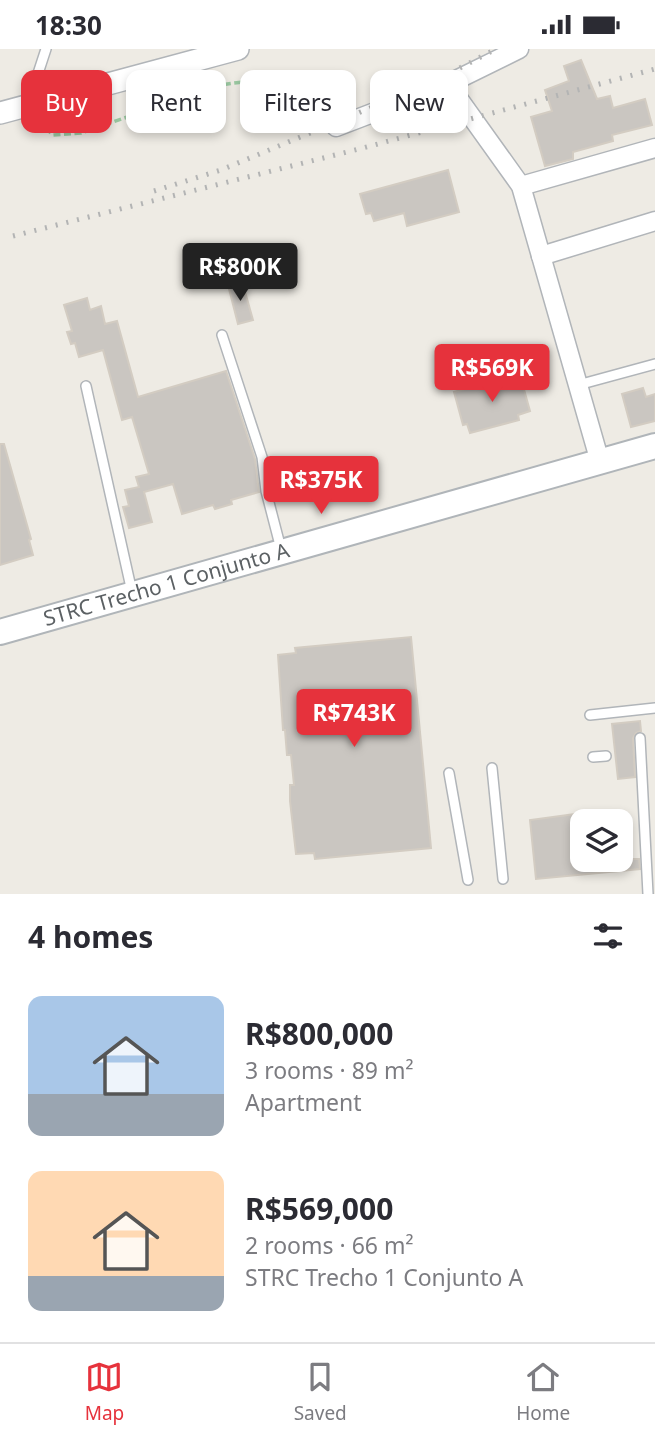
<!DOCTYPE html>
<html lang="en">
<head>
<meta charset="utf-8">
<style>
	:root { --surface:#fff; --page:#f7f7f7; --text:#2b2b33; --muted:#7c7c81; --line:#e1e1e2; --accent:#e6323c }
	body { margin:0; font-family:"Noto Sans",sans-serif; background:var(--page); color:var(--text); height:100vh; display:flex; flex-direction:column; font-size:26px; white-space:nowrap }
	* { box-sizing:border-box; margin:0 }
	p { font-size:23px; color:var(--muted) }
	.icon { flex:none; width:38px; height:38px; fill:none; stroke:currentColor; stroke-width:2; stroke-linecap:round; stroke-linejoin:round }
	.map { position:relative; height:845px; overflow:hidden }
	.details { display:flex; flex-direction:column; background:var(--surface); flex:1 }
	.details>* { flex:none }
	.top-card { position:absolute; left:21px; top:21px; width:614px; height:63px; display:flex; gap:14px }
	.buttons { position:absolute; left:570px; top:760px; display:grid; gap:14px }
	.buttons a { display:grid; place-items:center; width:63px; height:63px; border-radius:14px; background:var(--surface); box-shadow:0 4px 10px #0003; font-size:35px }
	.price { position:absolute; translate:-50% -60px; padding:0 16px; border-radius:7px; background:var(--accent); color:#fff; font-size:23px; line-height:46px; filter:drop-shadow(0 2px 4px #0008) }
	.price::after { content:''; position:absolute; left:50%; top:42px; width:21px; height:16px; margin-left:-10px; background:inherit; clip-path:polygon(0 0,100% 0,50% 100%) }
	.price.on { background:#222; color:#fff }
	ul { padding:0; list-style:none }
	li { display:flex; align-items:center; gap:21px; height:175px; padding:0 28px }
	li span { display:grid; place-items:center; flex:none; width:196px; height:140px; border-radius:14px; color:#555 }
	li>.icon { margin-inline-start:auto }
	span .icon { width:84px; height:84px; fill:#fffc; stroke-width:1 }
	li b { font-size:30px }
	h2 { display:flex; justify-content:space-between; align-items:center; height:84px; padding:0 28px; font-size:30px }
	.chip { padding:0 24px; border-radius:14px; background:var(--surface); box-shadow:0 4px 10px #0003; font-size:24px; line-height:63px }
	.chip.on { background:var(--accent); color:#fff }
	.status { display:flex; justify-content:space-between; align-items:center; height:49px; padding:0 35px; background:var(--surface); direction:ltr }
	.status svg { height:19px; fill:currentColor }
	.dock { display:flex; justify-content:space-around; align-items:center; height:98px; border-top:2px solid var(--line); background:var(--surface); font-size:19px; color:var(--muted) }
	.dock a { display:grid; justify-items:center; gap:4px }
	.dock .on { color:var(--accent) }
	.map>svg:first-child { display:block }
	.building { fill:#cac6c1; stroke:#d3ccc2; stroke-width:2 }
	.lines { fill:none; stroke-linecap:round; stroke-linejoin:round }
	.service-casing { stroke:#b1b5b9; stroke-width:12 }
	.minor-casing { stroke:#b1b5b9; stroke-width:21 }
	.tertiary-casing { stroke:#b1b5b9; stroke-width:24 }
	.secondary-casing { stroke:#b0b5b9; stroke-width:28 }
	.path { stroke:#9bc9a2; stroke-width:3.5; stroke-dasharray:7 3.5; stroke-linecap:butt }
	.service { stroke:#fff; stroke-width:9 }
	.minor { stroke:#fff; stroke-width:18 }
	.tertiary { stroke:#fff; stroke-width:21 }
	.secondary { stroke:#fff; stroke-width:24 }
	.rail { stroke:#b3b4b4; stroke-width:5; stroke-dasharray:2 9; stroke-linecap:butt }
	.labels { text-anchor:middle; stroke-width:5; stroke-linejoin:round; paint-order:stroke }
	.street-label { font-size:21px; fill:#5c6164; stroke:#fff }
</style>
</head>
<body>
<div class="status"><b>18:30</b><svg viewBox="0 0 49 12"><path d="M0 12V9h3v3zM5 12V6h3v6zM10 12V3h3v9zM15 12V0h3v12zM26 1h20v11H26zM47 4h2v5h-2z"/></svg></div>
<div class="map">
<svg width="655" height="845" viewBox="0 0 655 845">
	<rect width="100%" height="100%" fill="#eeebe4"/>
	<g class="building">
		<polygon points="581,11 597,50 610,47 613,59 645,50 652,76 612,86 613,92 573,103 573,110 545,117 531,68 552,62 545,41 569,32 564,17"/>
		<polygon points="448,121 459,163 407,177 404,164 374,172 371,164 366,165 360,145"/>
		<polygon points="242,232 253,271 238,275 228,236"/>
		<polygon points="87,249 90,261 101,257 105,275 117,272 138,348 226,322 255,410 259,443 231,451 232,455 215,460 213,456 182,465 173,435 144,443 152,473 129,479 123,458 129,457 125,441 139,438 136,428 149,425 132,368 122,371 103,301 79,308 75,294 71,295 67,283 72,282 64,256"/>
		<polygon points="520,326 530,362 518,366 519,371 470,384 467,375 463,376 454,343"/>
		<polygon points="643,339 646,348 655,345 655,372 631,378 622,345"/>
		<polygon points="0,395 4,395 31,490 29,491 33,506 0,516"/>
		<polygon points="411,588 431,799 315,810 314,804 296,805 290,752 290,736 294,736 291,706 287,706 285,681 283,681 278,606 296,604 295,599"/>
		<polygon points="640,672 641,682 636,684 633,689 635,728 618,730 612,675"/>
		<polygon points="583,764 583,810 639,810 640,820 536,830 530,771"/>
	</g>
	<g class="lines">
		<g class="service-casing">
			<g id="service">
				<polyline points="28,55 46,0"/>
				<polyline points="222,286 262,408 266,442 281,500"/>
				<polyline points="578,336 655,315"/>
				<polyline points="86,337 132,543"/>
				<polyline points="590,666 655,659"/>
				<polyline points="640,689 648,845"/>
				<polyline points="593,708 606,707"/>
				<polyline points="492,719 503,830"/>
				<polyline points="449,724 468,831"/>
			</g>
		</g>
		<g class="minor-casing">
			<g id="minor">
				<polyline points="448,35 521,137 600,413"/>
				<polyline points="336,78 448,35 519,0"/>
				<polyline points="521,137 655,99"/>
				<polyline points="541,207 655,172"/>
			</g>
		</g>
		<g class="tertiary-casing">
			<polyline id="tertiary" points="0,64 238,0"/>
		</g>
		<g class="secondary-casing">
			<g id="secondary">
				<path id="s1" d="M0,583L655,397"/>
			</g>
		</g>
		<path class="path" d="M38,72L53,86L81,84L220,36L250,32L289,35C297,51 304,67 320,76"/>
		<use href="#service" class="service"/>
		<use href="#minor" class="minor"/>
		<use href="#tertiary" class="tertiary"/>
		<use href="#secondary" class="secondary"/>
		<g class="rail">
			<polyline points="154,142 221,121 435,32 496,0"/>
			<polyline points="13,187 363,99 655,20"/>
		</g>
	</g>
	<g class="labels">
		<g class="street-label">
			<text dy="7" stroke="none"><textPath href="#s1" startOffset="173">STRC Trecho 1 Conjunto A</textPath></text>
		</g>
	</g>
</svg>
<div class="buttons">
<a><svg class="icon" aria-label="layers" viewBox="0 0 24 24"><path d="M12 4l9 5-9 5-9-5zM3 14l9 5 9-5"/></svg></a>
</div>
<b class="price on" style="left:240px;top:254px">R$800K</b>
<b class="price" style="left:492px;top:355px">R$569K</b>
<b class="price" style="left:321px;top:467px">R$375K</b>
<b class="price" style="left:354px;top:700px">R$743K</b>
<div class="top-card">
<a class="chip on">Buy</a>
<a class="chip">Rent</a>
<a class="chip">Filters</a>
<a class="chip">New</a>
</div>
</div>
<section class="details">
<h2>4 homes<svg class="icon" aria-label="filters" viewBox="0 0 24 24"><path d="M4 7h16M4 17h16"/><circle cx="9" cy="7" r="2"/><circle cx="15" cy="17" r="2"/></svg></h2>
<ul>
<li><span style="background:linear-gradient(#a9c7e8 70%,#9aa5b1 0)"><svg class="icon" aria-label="home" viewBox="0 0 24 24"><path d="M3 11l9-7 9 7M6 9v11h12V9"/></svg></span><div><b>R$800,000</b><p>3 rooms · 89 m²</p><p>Apartment</p></div></li>
<li><span style="background:linear-gradient(#ffd9b3 75%,#9aa5b1 0)"><svg class="icon" aria-label="home" viewBox="0 0 24 24"><path d="M3 11l9-7 9 7M6 9v11h12V9"/></svg></span><div><b>R$569,000</b><p>2 rooms · 66 m²</p><p>STRC Trecho 1 Conjunto A</p></div></li>
</ul>
</section>
<nav class="dock">
<a class="on"><svg class="icon" aria-label="map" viewBox="0 0 24 24"><path d="M3 6l6-2 6 2 6-2v14l-6 2-6-2-6 2zM9 4v14M15 6v14"/></svg>Map</a>
<a><svg class="icon" aria-label="saved" viewBox="0 0 24 24"><path d="M7 4h10v16l-5-4-5 4z"/></svg>Saved</a>
<a><svg class="icon" aria-label="home" viewBox="0 0 24 24"><path d="M3 11l9-7 9 7M6 9v11h12V9"/></svg>Home</a>
</nav>
</body>
</html>
